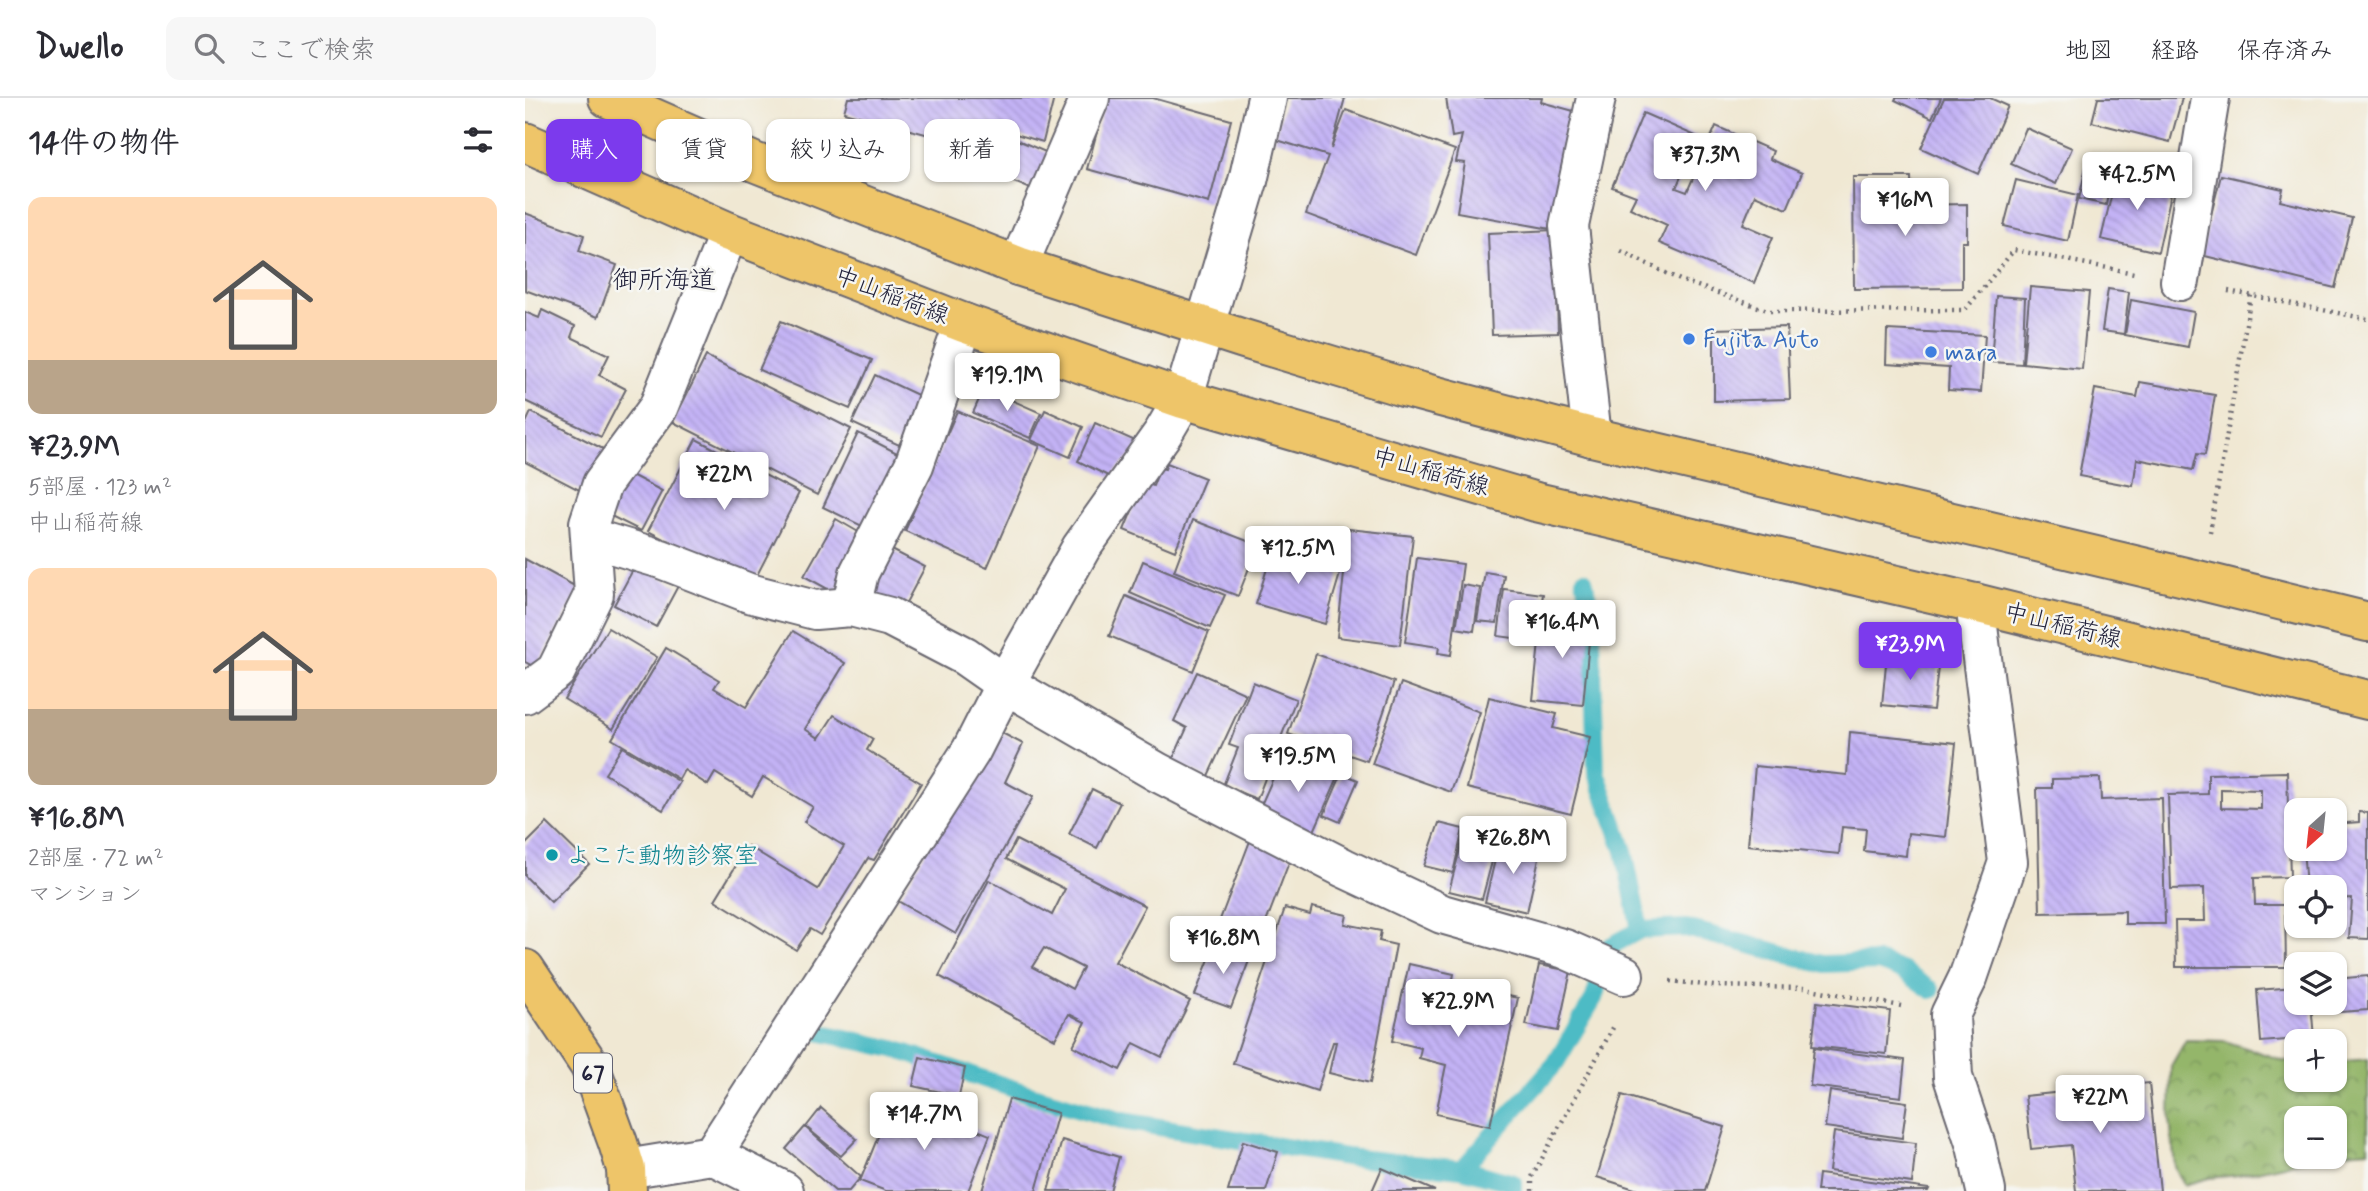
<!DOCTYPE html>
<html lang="ja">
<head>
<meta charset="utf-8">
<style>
	:root { --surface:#fff; --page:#f7f7f7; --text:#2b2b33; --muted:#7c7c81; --line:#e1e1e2; --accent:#7c3aed }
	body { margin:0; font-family:Mynerve,"Klee One",sans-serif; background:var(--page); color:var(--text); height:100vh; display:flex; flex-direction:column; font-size:26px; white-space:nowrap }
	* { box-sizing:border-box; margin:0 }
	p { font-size:23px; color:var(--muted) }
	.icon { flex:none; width:38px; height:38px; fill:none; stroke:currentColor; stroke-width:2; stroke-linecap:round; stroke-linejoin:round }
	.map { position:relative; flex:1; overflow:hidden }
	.panel { display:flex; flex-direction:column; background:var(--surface); width:525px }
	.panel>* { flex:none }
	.top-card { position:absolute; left:21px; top:21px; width:665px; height:63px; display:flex; gap:14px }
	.needle { width:46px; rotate:207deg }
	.controls { position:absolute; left:1759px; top:700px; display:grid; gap:14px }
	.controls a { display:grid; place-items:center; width:63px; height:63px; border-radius:14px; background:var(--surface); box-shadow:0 2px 5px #0004; font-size:35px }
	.price { position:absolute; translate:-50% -60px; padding:0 16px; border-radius:7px; background:#fff; color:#222; font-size:23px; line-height:46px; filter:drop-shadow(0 2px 4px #0008) }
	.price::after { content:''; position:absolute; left:50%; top:42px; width:21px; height:16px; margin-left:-10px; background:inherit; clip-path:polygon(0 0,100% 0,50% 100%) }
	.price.current { background:var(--accent); color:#fff }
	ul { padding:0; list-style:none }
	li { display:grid; align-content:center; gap:14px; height:371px; padding:0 28px }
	li span { display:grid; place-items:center; height:217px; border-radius:14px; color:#555 }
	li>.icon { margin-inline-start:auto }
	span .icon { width:126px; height:126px; fill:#fffc; stroke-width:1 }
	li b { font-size:30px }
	h2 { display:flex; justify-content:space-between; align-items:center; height:84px; padding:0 28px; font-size:30px }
	.tag { padding:0 24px; border-radius:14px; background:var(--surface); box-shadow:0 2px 5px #0004; font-size:24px; line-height:63px }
	.tag.current { background:var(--accent); color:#fff }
	header { display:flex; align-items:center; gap:42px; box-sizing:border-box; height:98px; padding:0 35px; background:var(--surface); border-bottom:2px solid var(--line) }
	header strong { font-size:33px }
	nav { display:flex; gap:38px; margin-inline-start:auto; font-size:24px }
	.search { width:490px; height:63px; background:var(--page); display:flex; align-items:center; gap:18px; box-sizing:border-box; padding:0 24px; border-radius:14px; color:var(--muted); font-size:26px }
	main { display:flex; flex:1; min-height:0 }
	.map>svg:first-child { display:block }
	.forest { fill:url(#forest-crowns); stroke:#5b6c53; stroke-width:2 }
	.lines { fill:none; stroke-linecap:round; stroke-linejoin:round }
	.stream { stroke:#4dbbc5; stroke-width:18 }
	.building { fill:url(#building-back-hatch); fill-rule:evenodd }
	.minor-casing { stroke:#6a6770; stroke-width:42 }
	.major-casing { stroke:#6a6770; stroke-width:42 }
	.path { stroke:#6a6770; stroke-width:4.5; stroke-dasharray:2 5; stroke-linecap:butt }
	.minor { stroke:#fff; stroke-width:38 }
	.major { stroke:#eec569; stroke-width:38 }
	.shop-dot { fill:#3f7fe0; stroke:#f6f6f2; stroke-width:2.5 }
	.culture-dot { fill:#0f9aa8; stroke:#f6f6f2; stroke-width:2.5 }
	.labels { text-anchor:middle; stroke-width:5; stroke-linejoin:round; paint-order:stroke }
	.shield { fill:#f6f6f2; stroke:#626272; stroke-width:2 }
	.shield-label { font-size:23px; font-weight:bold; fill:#22223b }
	.street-label { font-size:24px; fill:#22223b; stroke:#f6f6f2 }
	.shop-label { font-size:24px; fill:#366cbe; stroke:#f6f6f2; text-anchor:start }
	.culture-label { font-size:24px; fill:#0d838f; stroke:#f6f6f2; text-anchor:start }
	.neighbourhood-label { font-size:26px; fill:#22223b; stroke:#f6f6f2 }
</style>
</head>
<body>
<header>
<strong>Dwello</strong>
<div class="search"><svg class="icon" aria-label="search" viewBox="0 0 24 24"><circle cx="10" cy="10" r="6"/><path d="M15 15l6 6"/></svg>ここで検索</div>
<nav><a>地図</a><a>経路</a><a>保存済み</a></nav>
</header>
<main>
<section class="panel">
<h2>14件の物件<svg class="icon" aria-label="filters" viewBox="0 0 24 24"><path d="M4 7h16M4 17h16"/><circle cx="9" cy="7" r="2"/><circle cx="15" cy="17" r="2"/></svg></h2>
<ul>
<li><span style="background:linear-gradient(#ffd9b3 75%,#b9a48a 0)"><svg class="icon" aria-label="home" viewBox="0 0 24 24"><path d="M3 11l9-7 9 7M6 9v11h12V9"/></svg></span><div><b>¥23.9M</b><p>5部屋 · 123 m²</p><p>中山稲荷線</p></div></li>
<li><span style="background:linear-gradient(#ffd9b3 65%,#b9a48a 0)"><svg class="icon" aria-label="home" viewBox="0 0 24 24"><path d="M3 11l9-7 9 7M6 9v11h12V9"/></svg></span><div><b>¥16.8M</b><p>2部屋 · 72 m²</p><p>マンション</p></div></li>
</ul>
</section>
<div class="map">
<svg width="1843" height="1093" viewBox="0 0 1843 1093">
	<defs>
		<pattern id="forest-crowns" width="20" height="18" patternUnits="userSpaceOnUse" patternTransform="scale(1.75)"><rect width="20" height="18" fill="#94b66b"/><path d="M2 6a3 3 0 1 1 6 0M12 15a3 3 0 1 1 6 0" fill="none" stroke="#789459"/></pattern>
		<pattern id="building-back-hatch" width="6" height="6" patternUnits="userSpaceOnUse" patternTransform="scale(1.75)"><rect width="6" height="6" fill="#c3b2f5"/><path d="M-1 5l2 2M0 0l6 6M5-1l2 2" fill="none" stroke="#a799d3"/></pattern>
	</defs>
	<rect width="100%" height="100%" fill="#f6f6f2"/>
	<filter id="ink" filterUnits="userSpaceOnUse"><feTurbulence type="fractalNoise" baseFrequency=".0143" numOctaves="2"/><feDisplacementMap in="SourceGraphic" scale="14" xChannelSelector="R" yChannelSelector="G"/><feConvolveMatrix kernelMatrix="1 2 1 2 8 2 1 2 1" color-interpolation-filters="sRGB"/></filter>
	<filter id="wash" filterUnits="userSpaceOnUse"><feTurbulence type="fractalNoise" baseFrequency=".00686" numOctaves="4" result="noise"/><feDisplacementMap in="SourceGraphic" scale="28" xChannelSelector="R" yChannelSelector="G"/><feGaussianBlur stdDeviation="1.57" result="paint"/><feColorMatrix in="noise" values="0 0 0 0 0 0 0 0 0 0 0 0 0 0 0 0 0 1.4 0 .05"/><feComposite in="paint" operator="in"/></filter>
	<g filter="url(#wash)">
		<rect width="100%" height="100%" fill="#f0e8d3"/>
		<polygon class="forest" points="1661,942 1700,943 1760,963 1771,963 1771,982 1810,982 1810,964 1843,961 1843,1052 1810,1055 1810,1020 1771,1020 1771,1059 1794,1059 1714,1077 1684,1080 1659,1087 1650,1069 1645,1021 1646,968"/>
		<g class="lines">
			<g class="stream">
				<polyline points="1059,482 1066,507 1071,674 1099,753 1115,832"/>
				<polyline points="293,934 369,951 504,996 597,1023 821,1059 937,1071 1030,966 1069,900 1084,849 1115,832 1161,830 1297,866 1354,864 1378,873 1406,892"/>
				<polyline points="937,1071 988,1085 988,1093"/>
			</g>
		</g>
		<g id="blocks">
			<g class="building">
				<polygon points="323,0 529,0 518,44 463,28 456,51 319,14"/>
				<polygon points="581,0 628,0 706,22 684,105 562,71"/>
				<polygon points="761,0 820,0 806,51 821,12 930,52 891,157 781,116 803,58 749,41"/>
				<polygon points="921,0 1017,0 1016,4 1056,15 1026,131 932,114 940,65 931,64 937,37 927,39"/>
				<polygon points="1371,0 1416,0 1407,20 1370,2"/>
				<polygon points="1419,0 1465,0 1483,8 1453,76 1396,50"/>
				<polygon points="1573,0 1657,0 1645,44 1567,24"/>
				<polygon points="1118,15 1173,39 1151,90 1162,94 1191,28 1248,53 1245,61 1277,75 1262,111 1230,97 1218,126 1248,139 1229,185 1134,145 1142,127 1105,110 1111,98 1087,89"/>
				<polygon points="1501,30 1547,50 1531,86 1486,66"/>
				<polygon points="474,34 523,55 508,92 458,71"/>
				<polygon points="1561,69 1587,74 1581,107 1554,101"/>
				<polygon points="1592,74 1648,87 1633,154 1576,141"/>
				<polygon points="1696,77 1758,91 1755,103 1827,120 1810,190 1676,157"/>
				<polygon points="1328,79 1386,79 1387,107 1442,106 1442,144 1437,144 1437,190 1329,191"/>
				<polygon points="1491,82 1553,97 1543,143 1479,128"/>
				<polygon points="0,115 59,137 54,153 92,167 73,219 0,192"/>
				<polygon points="1030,132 1033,235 967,237 963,135"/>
				<polygon points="1505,189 1564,194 1557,271 1498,265"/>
				<polygon points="1583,191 1604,194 1599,236 1577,233"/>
				<polygon points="1471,198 1500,200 1497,266 1466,264"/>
				<polygon points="1606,202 1669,214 1663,249 1600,237"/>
				<polygon points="17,212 50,228 46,239 84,257 74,277 101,291 76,339 0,303 0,214 14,220"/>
				<polygon points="256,223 347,262 325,311 234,272"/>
				<polygon points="1262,229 1265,301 1189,303 1189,231"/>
				<polygon points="1362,232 1460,237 1456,294 1423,292 1424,270 1361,266"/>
				<polygon points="181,258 326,331 292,397 148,324"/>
				<polygon points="350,277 397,299 374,347 327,325"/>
				<polygon points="1615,284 1690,297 1680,357 1672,356 1668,372 1612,361 1608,388 1554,378 1570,291 1612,299"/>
				<polygon points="459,290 516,315 505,340 448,315"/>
				<polygon points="520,312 558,329 545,359 506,342"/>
				<polygon points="432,313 515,348 462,470 380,433"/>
				<polygon points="6,314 82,353 60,395 0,364 0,327"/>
				<polygon points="570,325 617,346 585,379 553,363"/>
				<polygon points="333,335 374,356 339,429 298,409"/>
				<polygon points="171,341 274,395 227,487 123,433"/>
				<polygon points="642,365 680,380 650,453 599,432 619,384 628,388 635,370 640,371"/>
				<polygon points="95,371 137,393 116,433 74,412"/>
				<polygon points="311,421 342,439 310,495 279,478"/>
				<polygon points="668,422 733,447 713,498 649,473"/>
				<polygon points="824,431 888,438 875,547 812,539"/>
				<polygon points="749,448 788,459 785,467 815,476 800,526 731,506"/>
				<polygon points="361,449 400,469 376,514 337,493"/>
				<polygon points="892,460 938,466 926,557 913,555 914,549 880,544"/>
				<polygon points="0,461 55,491 11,570 0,564"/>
				<polygon points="618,463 700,497 685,530 605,495"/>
				<polygon points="111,466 153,488 131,529 89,507"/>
				<polygon points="960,474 979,477 972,525 952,523"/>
				<polygon points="938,487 955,490 949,533 931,530"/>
				<polygon points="979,491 1018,496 1011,543 973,538"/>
				<polygon points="601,498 684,534 668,573 584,538"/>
				<polygon points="1017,516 1066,522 1058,607 1008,602"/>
				<polygon points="83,530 132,559 88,631 39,601"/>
				<polygon points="268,533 320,565 280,631 294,640 309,617 348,641 342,652 396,685 349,762 343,760 295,837 285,831 271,852 190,802 223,748 293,791 319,748 279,724 288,709 238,679 227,698 190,675 183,687 159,672 154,681 87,641 141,550 194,582 189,590 221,609"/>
				<polygon points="791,556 869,584 842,663 763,636"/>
				<polygon points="1362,556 1414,561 1408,612 1357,607"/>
				<polygon points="672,574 721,596 682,680 647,663 662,630 649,623"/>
				<polygon points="728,584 771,601 732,701 698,688 713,650 704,647"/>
				<polygon points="876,585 955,614 926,694 847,666"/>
				<polygon points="964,599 1032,616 1028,630 1065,639 1046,716 942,690"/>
				<polygon points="1325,634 1431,645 1421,739 1383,735 1381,758 1339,753 1341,731 1317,729 1314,756 1223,747 1230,668 1322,677"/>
				<polygon points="477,635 498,646 480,684 508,699 431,836 373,803 450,667 457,672"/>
				<polygon points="97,649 155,684 138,712 80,676"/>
				<polygon points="760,653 814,677 786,740 732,716"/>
				<path d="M1762,674L1765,779L1729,780L1730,807H1760L1761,869H1651L1650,823H1680L1679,790L1646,791L1643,697L1683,696V676ZM1696,691L1736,692V711L1696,710Z"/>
				<polygon points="817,675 833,682 815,724 799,717"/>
				<polygon points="1575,680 1576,702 1637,700 1640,826 1600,826 1600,813 1515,815 1512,690 1527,690 1527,681"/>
				<polygon points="567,691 595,705 572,750 544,736"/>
				<polygon points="1834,714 1843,715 1843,841 1824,840 1827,800 1810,801 1810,789 1781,789 1778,751 1810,751 1810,726 1834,724"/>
				<polygon points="22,725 64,766 26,804 0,778 0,747"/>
				<polygon points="914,725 938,731 928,775 899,768"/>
				<polygon points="940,732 973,741 957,801 924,793"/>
				<polygon points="975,741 1016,751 1002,814 960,804"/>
				<path d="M491,742L620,808L590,864L665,903L637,959L609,945L595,972L548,948L560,924L544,916L530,941L414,878L464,782L527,817L540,791L481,761ZM519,850L558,870L547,891L507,869Z"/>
				<polygon points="725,743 766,759 729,856 688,840"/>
				<polygon points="787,809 822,817 820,826 856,833 854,843 871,847 845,985 804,975 811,944 808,944 792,993 708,965 760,810 785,817"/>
				<polygon points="690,846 725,860 706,910 670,897"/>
				<polygon points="884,866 929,876 927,886 993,900 965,1028 911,1016 921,967 894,960 896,950 867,943"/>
				<polygon points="1014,867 1046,873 1033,933 1001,927"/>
				<polygon points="1843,878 1843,912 1801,915 1800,905 1810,905 1810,881"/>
				<polygon points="1771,889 1771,905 1786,905 1789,940 1736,944 1732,892"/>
				<polygon points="1292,904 1365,913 1361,956 1287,948"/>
				<polygon points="1289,950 1380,962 1376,999 1285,988"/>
				<polygon points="395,959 440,970 434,998 388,988"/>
				<polygon points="1624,985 1635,1093 1551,1093 1546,1047 1506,1051 1500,998"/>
				<polygon points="1305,993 1382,1004 1377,1040 1300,1029"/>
				<polygon points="1097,997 1200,1029 1180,1093 1116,1093 1072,1079"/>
				<polygon points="369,999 465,1037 443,1093 361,1093 335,1083"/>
				<polygon points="484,1001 533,1015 511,1093 457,1093"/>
				<polygon points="296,1010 332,1041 316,1058 281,1029"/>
				<polygon points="280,1029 336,1079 324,1093 310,1093 261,1051"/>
				<polygon points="1309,1034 1391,1045 1387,1085 1304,1073"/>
				<polygon points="537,1042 594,1059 585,1093 523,1093"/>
				<polygon points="718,1043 753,1054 741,1093 703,1093"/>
				<polygon points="857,1070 910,1093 847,1093"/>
				<polygon points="1294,1076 1404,1091 1403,1093 1292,1093"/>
			</g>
		</g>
	</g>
	<g filter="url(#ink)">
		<use href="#blocks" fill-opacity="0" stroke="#6a6770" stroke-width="2"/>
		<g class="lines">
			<g class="minor-casing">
				<g id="minor">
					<polyline points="493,168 565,0"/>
					<polyline points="1655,183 1685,0"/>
					<polyline points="1067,339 1044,128 1071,0"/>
					<polyline points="66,440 136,461 224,495 290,512 326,509 365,519 440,558 480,586 632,674 819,770 917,816 1040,851 1099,877"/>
					<polyline points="1450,505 1483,764 1443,880 1425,917 1428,979 1451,1048 1461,1093"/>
					<polyline points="326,509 334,475 389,367 439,225"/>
					<polyline points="0,596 31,573 69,496 64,425 77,386 133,310 204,134"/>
					<polyline points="187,1057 446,653 480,586 556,450 638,335 658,301 723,83 742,0"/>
					<polyline points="101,1071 187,1057 259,1093"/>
				</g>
			</g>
			<g class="major-casing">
				<g id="major">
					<polyline points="83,0 229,64 493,168 719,241 878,289 1067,339 1677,483 1843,524"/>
					<polyline points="0,44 204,134 439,225 658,301 1011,404 1450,505 1843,602"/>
					<polyline points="0,871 65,968 93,1045 101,1071 102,1093"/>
				</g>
			</g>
			<g class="path">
				<polyline points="1096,153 1155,182 1245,213 1440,212 1489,152 1609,175"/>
				<polyline points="1703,193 1843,221"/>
				<polyline points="1685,434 1726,197"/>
				<polyline points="1145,883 1189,888 1280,890 1376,908"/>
				<polyline points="1007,1093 1007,1079 1090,926"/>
			</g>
			<use href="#minor" class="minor"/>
			<use href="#major" class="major"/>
		</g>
	</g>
	<g class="shop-dot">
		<circle cx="1164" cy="241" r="7"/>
		<circle cx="1406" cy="254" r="7"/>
	</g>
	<circle class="culture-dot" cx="27" cy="757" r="7"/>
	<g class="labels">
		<rect class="shield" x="49" y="955.5" width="38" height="39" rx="5"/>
		<g class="shield-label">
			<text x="68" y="983">67</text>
		</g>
		<g class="street-label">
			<text transform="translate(367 197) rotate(21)" y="8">中山稲荷線</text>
			<text transform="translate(906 373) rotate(16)" y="8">中山稲荷線</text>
			<text transform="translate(1538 527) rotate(14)" y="8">中山稲荷線</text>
		</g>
		<g class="shop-label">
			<text x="1178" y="249">Fujita Auto</text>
			<text x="1420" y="262">mara</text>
		</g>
		<g class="culture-label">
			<text x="41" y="765">よこた動物診察室</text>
		</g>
		<g class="neighbourhood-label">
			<text x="139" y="190">御所海道</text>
		</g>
	</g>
</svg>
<div class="controls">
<a><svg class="needle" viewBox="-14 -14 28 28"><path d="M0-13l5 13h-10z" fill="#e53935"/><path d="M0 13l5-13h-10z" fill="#7c7c81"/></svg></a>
<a><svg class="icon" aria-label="locate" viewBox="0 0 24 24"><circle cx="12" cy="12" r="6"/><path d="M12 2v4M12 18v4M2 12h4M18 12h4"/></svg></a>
<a><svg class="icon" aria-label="layers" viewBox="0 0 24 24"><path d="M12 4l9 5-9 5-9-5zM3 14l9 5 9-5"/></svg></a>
<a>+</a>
<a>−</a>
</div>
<b class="price" style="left:1180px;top:95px">¥37.3M</b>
<b class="price" style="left:1612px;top:114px">¥42.5M</b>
<b class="price" style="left:1380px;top:140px">¥16M</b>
<b class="price" style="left:482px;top:315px">¥19.1M</b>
<b class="price" style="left:199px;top:414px">¥22M</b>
<b class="price" style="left:773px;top:488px">¥12.5M</b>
<b class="price" style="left:1037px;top:562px">¥16.4M</b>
<b class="price current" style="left:1385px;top:584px">¥23.9M</b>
<b class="price" style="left:773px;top:696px">¥19.5M</b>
<b class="price" style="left:988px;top:778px">¥26.8M</b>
<b class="price" style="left:698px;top:878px">¥16.8M</b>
<b class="price" style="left:933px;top:941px">¥22.9M</b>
<b class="price" style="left:1575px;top:1037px">¥22M</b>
<b class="price" style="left:399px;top:1054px">¥14.7M</b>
<div class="top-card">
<a class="tag current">購入</a>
<a class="tag">賃貸</a>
<a class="tag">絞り込み</a>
<a class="tag">新着</a>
</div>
</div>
</main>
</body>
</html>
